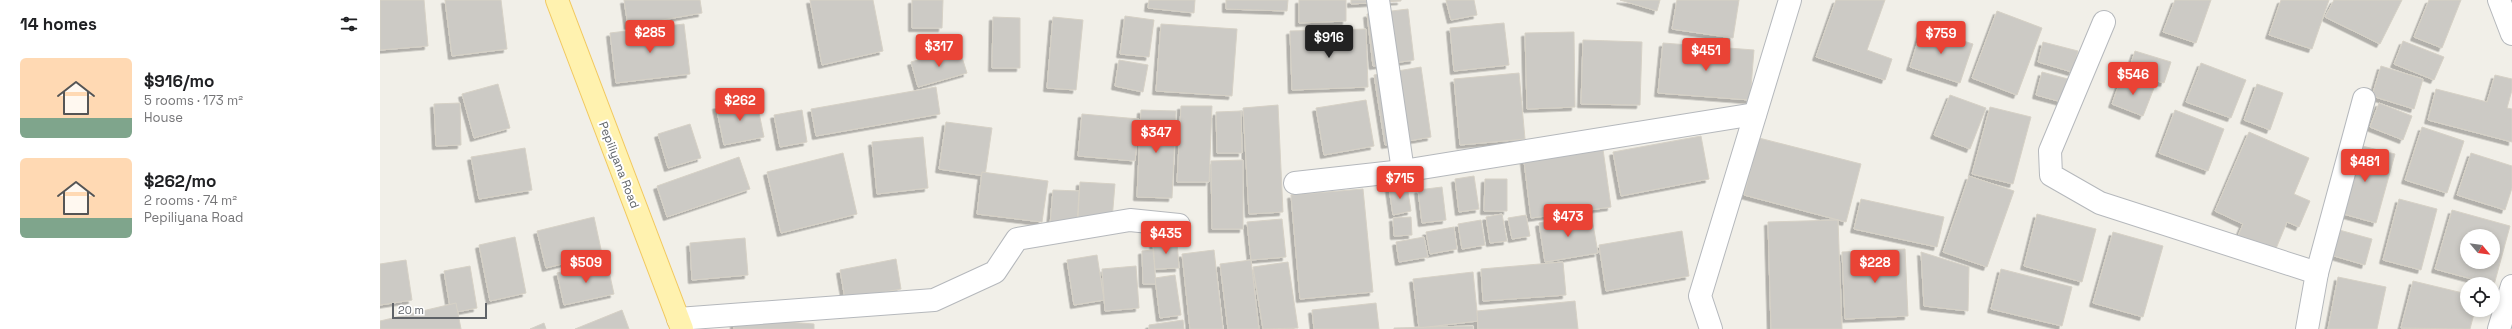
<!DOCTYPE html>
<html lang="en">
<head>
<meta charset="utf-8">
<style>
	:root { --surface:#fff; --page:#f6f6f6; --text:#202124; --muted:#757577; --accent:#ea4335 }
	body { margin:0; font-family:"Space Grotesk",sans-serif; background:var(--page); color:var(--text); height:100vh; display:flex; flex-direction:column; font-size:15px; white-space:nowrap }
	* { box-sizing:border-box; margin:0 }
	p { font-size:13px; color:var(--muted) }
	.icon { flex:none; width:22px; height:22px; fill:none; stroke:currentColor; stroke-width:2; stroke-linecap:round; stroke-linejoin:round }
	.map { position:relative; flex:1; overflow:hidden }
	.details { display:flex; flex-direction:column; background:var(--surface); width:380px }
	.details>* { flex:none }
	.needle { width:26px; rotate:119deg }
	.fabs { position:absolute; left:2080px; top:229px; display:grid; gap:8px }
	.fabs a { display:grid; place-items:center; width:40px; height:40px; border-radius:50%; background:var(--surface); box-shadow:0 2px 6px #0003; font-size:20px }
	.scale { position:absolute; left:12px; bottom:10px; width:95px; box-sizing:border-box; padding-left:4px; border:2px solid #5f6368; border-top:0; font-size:11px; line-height:14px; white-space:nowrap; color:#5f6368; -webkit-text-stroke:3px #fff; paint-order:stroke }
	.price { position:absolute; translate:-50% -34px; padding:0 9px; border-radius:4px; background:var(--accent); color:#fff; font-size:13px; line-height:26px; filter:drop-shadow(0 1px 2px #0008) }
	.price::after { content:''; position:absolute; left:50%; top:24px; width:12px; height:9px; margin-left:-6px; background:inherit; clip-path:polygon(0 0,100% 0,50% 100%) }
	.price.current { background:#222; color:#fff }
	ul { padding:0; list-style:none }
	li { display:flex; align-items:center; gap:12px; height:100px; padding:0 20px }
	li span { display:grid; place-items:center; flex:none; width:112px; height:80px; border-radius:6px; color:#555 }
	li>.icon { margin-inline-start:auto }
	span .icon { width:48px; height:48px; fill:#fffc; stroke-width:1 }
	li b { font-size:17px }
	h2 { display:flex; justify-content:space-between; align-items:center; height:48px; padding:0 20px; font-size:17px }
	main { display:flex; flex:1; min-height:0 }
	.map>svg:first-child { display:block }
	.building { fill:#cccac5; stroke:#d6d1c6; fill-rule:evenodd; filter:url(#shadow) }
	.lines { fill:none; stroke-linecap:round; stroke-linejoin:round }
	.street-casing { stroke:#b5b8bc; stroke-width:24 }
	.primary-casing { stroke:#f2c960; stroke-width:24 }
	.street { stroke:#fff; stroke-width:22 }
	.primary { stroke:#fff2af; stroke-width:22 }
	.labels { text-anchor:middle; stroke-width:4; stroke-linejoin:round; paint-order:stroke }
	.street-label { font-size:12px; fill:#5f6368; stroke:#fff }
</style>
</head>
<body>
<main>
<section class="details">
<h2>14 homes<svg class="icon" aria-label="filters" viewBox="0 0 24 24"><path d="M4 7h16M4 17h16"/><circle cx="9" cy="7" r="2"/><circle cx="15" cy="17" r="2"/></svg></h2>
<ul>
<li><span style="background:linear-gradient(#ffd9b3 75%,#7fa58c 0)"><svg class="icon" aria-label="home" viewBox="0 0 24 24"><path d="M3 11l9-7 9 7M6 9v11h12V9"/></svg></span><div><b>$916/mo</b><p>5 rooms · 173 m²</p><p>House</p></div></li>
<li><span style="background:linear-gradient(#ffd9b3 75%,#7fa58c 0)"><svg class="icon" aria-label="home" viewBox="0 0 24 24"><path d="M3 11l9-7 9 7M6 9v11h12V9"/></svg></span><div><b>$262/mo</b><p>2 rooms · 74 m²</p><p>Pepiliyana Road</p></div></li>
</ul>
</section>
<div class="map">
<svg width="2132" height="329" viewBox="0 0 2132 329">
	<defs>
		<filter id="shadow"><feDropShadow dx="-3.5" dy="3.5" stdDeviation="0" flood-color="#0004"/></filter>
	</defs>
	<rect width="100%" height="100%" fill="#f1efe8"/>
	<g class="building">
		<polygon points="0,0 44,0 48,46 0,50"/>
		<polygon points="65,0 121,0 127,49 72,56"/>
		<polygon points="244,0 320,0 322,13 248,26"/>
		<polygon points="430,0 493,0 503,51 442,65"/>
		<polygon points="532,0 563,0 562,28 532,28"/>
		<polygon points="769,0 815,0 814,13 768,8"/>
		<polygon points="846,0 908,0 907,11 846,9"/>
		<polygon points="919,0 966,0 966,21 919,23"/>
		<polygon points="971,0 1021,0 1021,1 971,4"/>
		<polygon points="1066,0 1094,0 1097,15 1071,20"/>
		<polygon points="1240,0 1280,0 1277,11"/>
		<polygon points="1297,0 1359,0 1353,38 1292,29"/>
		<polygon points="1456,0 1505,0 1487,50 1512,59 1505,80 1436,57"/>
		<polygon points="1795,0 1831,0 1816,43 1783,32"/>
		<polygon points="1901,0 1949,0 1932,49 1889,35"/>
		<polygon points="1954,0 2022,0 2000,44 1945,17"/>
		<polygon points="2049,0 2081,0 2062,48 2034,37"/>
		<polygon points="1028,9 1034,60 993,66 987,14"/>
		<polygon points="1617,11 1662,28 1637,95 1592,78"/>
		<polygon points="745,16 774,20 769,57 740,54"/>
		<polygon points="613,17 640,18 640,68 612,68"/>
		<polygon points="673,17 703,20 696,90 667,88"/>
		<polygon points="1124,23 1129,65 1074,71 1070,28"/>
		<polygon points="304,24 310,74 236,83 230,33"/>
		<polygon points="781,24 857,29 852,96 776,91"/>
		<polygon points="1542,28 1593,44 1580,83 1530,67"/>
		<polygon points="986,29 988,87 912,90 910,31"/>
		<polygon points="1194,32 1195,107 1147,109 1145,33"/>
		<polygon points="1203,40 1262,42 1260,105 1201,104"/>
		<polygon points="2023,41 2064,57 2054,80 2014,64"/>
		<polygon points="1663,42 1698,51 1692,72 1658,62"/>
		<polygon points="1283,43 1374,50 1370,100 1278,93"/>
		<polygon points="579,48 587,73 538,87 531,62"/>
		<polygon points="1755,51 1791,62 1784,83 1748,72"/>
		<polygon points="739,60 768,65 763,92 735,86"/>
		<polygon points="1821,63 1866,80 1851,118 1806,102"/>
		<polygon points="2001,66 2043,79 2034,109 1992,96"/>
		<polygon points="1041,67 1051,137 1005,145 994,75"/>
		<polygon points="1662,72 1688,79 1682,102 1656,95"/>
		<polygon points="1139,73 1145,139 1080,145 1074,79"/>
		<polygon points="2115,75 2132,79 2132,90 2127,108 2132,109 2132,142 2048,120 2056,89 2107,102"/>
		<polygon points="1742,76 1774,88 1763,116 1732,104"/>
		<polygon points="118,84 130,128 94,138 82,94"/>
		<polygon points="1877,84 1903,93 1890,130 1864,120"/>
		<polygon points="556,87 560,114 436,136 431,109"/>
		<polygon points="1570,95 1606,108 1590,149 1554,135"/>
		<polygon points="376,98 384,137 344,145 336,106"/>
		<polygon points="986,100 994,146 944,155 936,108"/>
		<polygon points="80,103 81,145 56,146 54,104"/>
		<polygon points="1999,103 2032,116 2023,140 1990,127"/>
		<polygon points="898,105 903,212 869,214 863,108"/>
		<polygon points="801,106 832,106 829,182 797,182"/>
		<polygon points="1610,107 1651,117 1633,184 1592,174"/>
		<polygon points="422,110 427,142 400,147 394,115"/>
		<polygon points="761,110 796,111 792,198 757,197"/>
		<polygon points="1795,110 1844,129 1828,171 1779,153"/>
		<polygon points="861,111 862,153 837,153 836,112"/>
		<polygon points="702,114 759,119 755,161 698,156"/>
		<polygon points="566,122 612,128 605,176 559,169"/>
		<polygon points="310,124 321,158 288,168 278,134"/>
		<polygon points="2042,127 2084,141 2067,193 2025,180"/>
		<polygon points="1869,132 1929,158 1914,194 1930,201 1919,227 1907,222 1895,251 1858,236 1863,224 1835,211"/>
		<polygon points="1321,136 1329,179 1241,196 1233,152"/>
		<polygon points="543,137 548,188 497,194 492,142"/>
		<polygon points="1379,138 1481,164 1466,222 1364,195"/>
		<polygon points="1222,142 1231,207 1151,218 1143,153"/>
		<polygon points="1974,144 2015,154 1996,223 1956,212"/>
		<polygon points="145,148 152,190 99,199 91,157"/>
		<polygon points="463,153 477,214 401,233 387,172"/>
		<polygon points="2091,153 2132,166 2132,188 2125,210 2077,195"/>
		<polygon points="359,157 370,189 287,217 277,186"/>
		<polygon points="863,160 863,229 832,229 831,161"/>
		<polygon points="602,172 668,181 662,222 597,214"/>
		<polygon points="1094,176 1099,209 1079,212 1075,179"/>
		<polygon points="1589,176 1634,191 1607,267 1563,252"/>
		<polygon points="1105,179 1127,179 1127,211 1104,211"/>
		<polygon points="700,182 735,184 732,220 698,217"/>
		<polygon points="1027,185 1031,211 1013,215 1009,188"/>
		<polygon points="1062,187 1066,220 1042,223 1038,190"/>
		<polygon points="983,189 993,292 920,299 911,195"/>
		<polygon points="673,190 699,191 697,226 670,225"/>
		<polygon points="1481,199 1564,217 1557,247 1474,229"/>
		<polygon points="2019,199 2057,209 2041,270 2003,260"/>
		<path d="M2072,210L2130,226L2114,285L2055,269ZM2087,236H2113V262H2087Z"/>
		<polygon points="1211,213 1218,253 1165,262 1159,223"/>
		<polygon points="1122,214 1127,241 1110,243 1106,217"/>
		<polygon points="1657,214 1716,229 1702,282 1644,266"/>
		<polygon points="1146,215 1150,236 1132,239 1128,218"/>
		<polygon points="214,217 222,254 166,268 157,231"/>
		<polygon points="1031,217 1032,235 1014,236 1013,218"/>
		<polygon points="902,219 906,257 871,260 867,222"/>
		<polygon points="1101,220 1105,245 1082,249 1078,224"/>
		<polygon points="1458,220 1462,329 1391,329 1388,222"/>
		<polygon points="1074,227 1077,249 1050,254 1046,232"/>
		<polygon points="1952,228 1992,239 1985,265 1944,253"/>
		<polygon points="1302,231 1309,276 1226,291 1219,245"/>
		<polygon points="1733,232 1783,246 1763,317 1713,303"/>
		<polygon points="135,237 146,293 110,301 99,245"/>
		<polygon points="1044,237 1048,257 1019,262 1016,242"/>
		<polygon points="365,238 368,275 312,280 310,243"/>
		<polygon points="797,241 799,268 775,269 773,242"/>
		<polygon points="1525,249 1528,316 1465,319 1462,252"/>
		<polygon points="773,250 776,284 763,284 762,251"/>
		<polygon points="834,250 843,329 810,329 802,254"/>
		<polygon points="1541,252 1589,267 1588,311 1544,306"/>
		<polygon points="717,255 724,300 694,305 687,260"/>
		<polygon points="516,259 521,289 465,299 460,270"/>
		<polygon points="26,260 32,300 0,305 0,264"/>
		<polygon points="871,260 879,329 848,329 840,264"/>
		<polygon points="227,262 234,294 184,305 177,273"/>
		<polygon points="908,262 918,328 883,329 873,267"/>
		<polygon points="1183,262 1186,295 1103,301 1101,269"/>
		<polygon points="90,266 97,308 71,313 64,271"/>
		<polygon points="756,266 759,308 725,311 722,269"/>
		<polygon points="1621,269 1692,287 1682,326 1611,309"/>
		<polygon points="1093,272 1098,321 1039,328 1033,279"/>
		<polygon points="795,275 801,315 780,318 775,278"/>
		<polygon points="1958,277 2006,287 1997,329 1948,329"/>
		<polygon points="2033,281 2087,294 2087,310 2095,310 2090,329 2021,328"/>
		<polygon points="1195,301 1198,329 1098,329 1097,311"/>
		<polygon points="76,303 81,329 0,329 0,321"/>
		<polygon points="996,303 999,329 934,329 932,310"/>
		<polygon points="242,310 249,329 195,329"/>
		<polygon points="354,318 434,324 434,329 354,329"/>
		<polygon points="803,320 804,329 769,329 769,325"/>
		<polygon points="164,323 166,329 150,329"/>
		<polygon points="1093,326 1093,329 1014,329 1014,328"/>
	</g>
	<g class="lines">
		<g class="street-casing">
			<g id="street">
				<polyline points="998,0 1023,171"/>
				<polyline points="2119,0 2132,34"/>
				<polyline points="1724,22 1670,151 1671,175 1720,203 1937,273"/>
				<polyline points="915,183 1023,171 1375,114"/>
				<polyline points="298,319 554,300 615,272 637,239 750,220 799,225"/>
				<polyline points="1331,329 1320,296 1410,0"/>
				<polyline points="1927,329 1937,273 1984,99"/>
				<polyline points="2119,329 2132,286"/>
			</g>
		</g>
		<g class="primary-casing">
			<polyline id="primary" points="177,0 302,329"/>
		</g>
		<use href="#street" class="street"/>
		<use href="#primary" class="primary"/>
	</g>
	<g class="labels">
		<g class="street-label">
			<text transform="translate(239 165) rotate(69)" y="4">Pepiliyana Road</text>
		</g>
	</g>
</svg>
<div class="fabs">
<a><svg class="needle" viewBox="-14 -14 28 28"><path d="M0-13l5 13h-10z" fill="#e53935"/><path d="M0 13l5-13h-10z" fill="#757577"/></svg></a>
<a><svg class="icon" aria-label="locate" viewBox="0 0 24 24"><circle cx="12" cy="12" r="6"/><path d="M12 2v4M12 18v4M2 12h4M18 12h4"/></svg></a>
</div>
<div class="scale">20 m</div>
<b class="price" style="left:270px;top:54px">$285</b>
<b class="price" style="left:1561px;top:55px">$759</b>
<b class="price current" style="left:949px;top:59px">$916</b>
<b class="price" style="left:559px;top:68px">$317</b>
<b class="price" style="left:1326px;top:72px">$451</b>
<b class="price" style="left:1753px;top:96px">$546</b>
<b class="price" style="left:360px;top:122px">$262</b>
<b class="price" style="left:776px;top:154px">$347</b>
<b class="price" style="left:1985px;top:183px">$481</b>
<b class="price" style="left:1020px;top:200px">$715</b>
<b class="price" style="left:1188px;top:238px">$473</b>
<b class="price" style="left:786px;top:255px">$435</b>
<b class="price" style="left:206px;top:284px">$509</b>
<b class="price" style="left:1495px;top:284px">$228</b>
</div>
</main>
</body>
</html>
